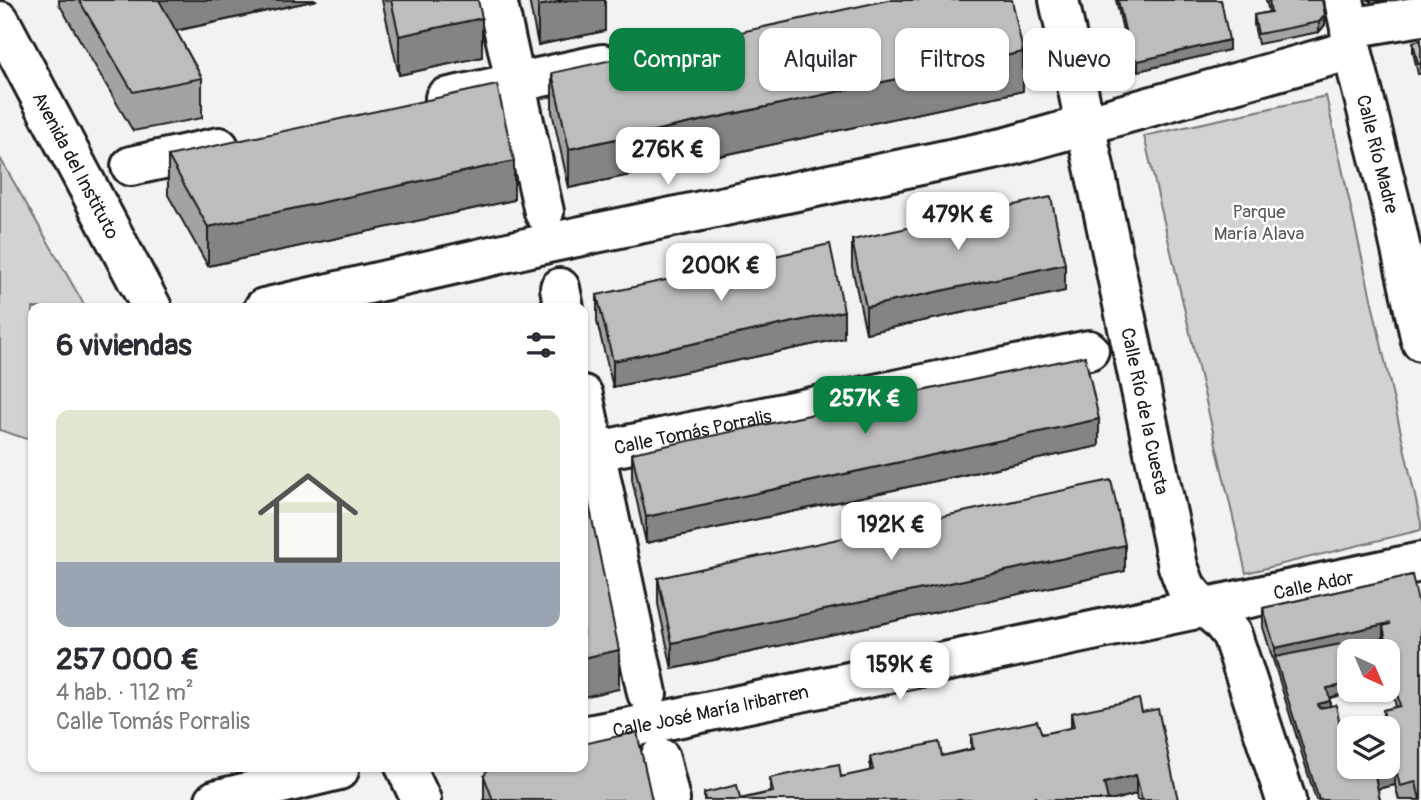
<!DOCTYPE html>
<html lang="es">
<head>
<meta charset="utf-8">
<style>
	:root { --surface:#fff; --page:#f7f7f7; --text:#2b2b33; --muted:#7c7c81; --line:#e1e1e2; --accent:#0b8043 }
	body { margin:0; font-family:Pangolin,sans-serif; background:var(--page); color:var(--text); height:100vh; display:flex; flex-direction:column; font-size:26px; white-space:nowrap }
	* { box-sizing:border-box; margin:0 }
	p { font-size:23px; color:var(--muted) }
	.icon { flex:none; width:38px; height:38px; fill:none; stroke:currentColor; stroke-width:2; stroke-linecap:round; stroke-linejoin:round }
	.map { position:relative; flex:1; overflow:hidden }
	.details { position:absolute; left:28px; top:303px; width:560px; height:469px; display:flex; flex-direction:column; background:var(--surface); border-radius:14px; box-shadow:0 2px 5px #0004 }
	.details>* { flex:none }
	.guide { position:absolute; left:609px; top:28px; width:665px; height:63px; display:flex; gap:14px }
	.needle { width:46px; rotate:136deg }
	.buttons { position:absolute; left:1337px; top:639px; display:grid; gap:14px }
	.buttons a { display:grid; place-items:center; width:63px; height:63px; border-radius:14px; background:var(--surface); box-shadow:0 2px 5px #0004; font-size:35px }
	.price { position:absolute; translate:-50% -60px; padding:0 16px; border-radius:14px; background:#fff; color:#222; font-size:23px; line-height:46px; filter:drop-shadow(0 2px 4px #0008) }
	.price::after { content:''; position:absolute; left:50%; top:42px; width:21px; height:16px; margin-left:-10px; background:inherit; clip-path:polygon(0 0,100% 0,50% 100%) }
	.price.active { background:var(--accent); color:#fff }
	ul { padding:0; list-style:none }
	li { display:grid; align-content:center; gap:14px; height:371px; padding:0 28px }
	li+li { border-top:2px solid var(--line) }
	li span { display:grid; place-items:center; height:217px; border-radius:14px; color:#555 }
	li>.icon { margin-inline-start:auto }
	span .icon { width:126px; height:126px; fill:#fffc; stroke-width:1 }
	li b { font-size:30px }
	h2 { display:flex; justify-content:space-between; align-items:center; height:84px; padding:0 28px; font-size:30px }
	.chip { padding:0 24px; border-radius:14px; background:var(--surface); box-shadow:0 2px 5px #0004; font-size:24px; line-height:63px }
	.chip.active { background:var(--accent); color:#fff }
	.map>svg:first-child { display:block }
	.green { fill:#d2d2d2; stroke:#777; stroke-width:2 }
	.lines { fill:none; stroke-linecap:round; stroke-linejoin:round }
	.minor-casing { stroke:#1c1c1c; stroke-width:44 }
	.minor { stroke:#fff; stroke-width:38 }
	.wall { fill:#a3a3a3; stroke:#1c1c1c; stroke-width:2; fill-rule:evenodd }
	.shaded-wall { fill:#848484; stroke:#1c1c1c; stroke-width:2 }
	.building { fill:#bdbdbd; stroke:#1c1c1c; stroke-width:2 }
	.labels { text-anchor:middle; stroke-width:5; stroke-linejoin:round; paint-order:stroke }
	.street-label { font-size:19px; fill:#1c1c1c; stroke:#fff }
	.park-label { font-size:19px; fill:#5c5c5c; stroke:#fff }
</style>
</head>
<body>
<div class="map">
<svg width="1421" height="800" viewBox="0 0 1421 800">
	<rect width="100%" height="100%" fill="#f2f2f2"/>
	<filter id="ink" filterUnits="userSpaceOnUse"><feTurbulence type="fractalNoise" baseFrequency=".0143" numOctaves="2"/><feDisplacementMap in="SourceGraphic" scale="14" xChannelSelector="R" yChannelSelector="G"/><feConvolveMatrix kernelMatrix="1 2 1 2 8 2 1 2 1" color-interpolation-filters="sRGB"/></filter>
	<g filter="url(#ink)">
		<g class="green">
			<polygon points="1326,96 1421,523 1421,530 1246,573 1144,136"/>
			<polygon points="0,158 86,308 33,308 33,441 0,430"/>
		</g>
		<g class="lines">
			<g class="minor-casing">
				<g id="minor">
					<polyline points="497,0 544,212"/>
					<path id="s1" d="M1059,0L1178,566L1186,587L1195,598L1221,621L1232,635L1286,800"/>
					<path id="s2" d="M1344,0L1350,28L1352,50L1393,213L1421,341"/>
					<path id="s3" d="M0,21L152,308"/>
					<polyline points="1350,28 1421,16"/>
					<polyline points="445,98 602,64"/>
					<polyline points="131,166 219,147"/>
					<polyline points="560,288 564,308"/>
					<polyline points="264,308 548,243 1007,147 1352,50"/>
					<polyline points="583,395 647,693"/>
					<path id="s4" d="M583,454L1089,350"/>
					<path id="s5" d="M583,736L653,723L1421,562"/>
					<polyline points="660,758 670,800"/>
					<polyline points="405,766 421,800"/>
					<polyline points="215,800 339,770"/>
				</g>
			</g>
			<use href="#minor" class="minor"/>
		</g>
		<g class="wall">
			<polygon points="59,0 317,0 176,31 202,78 202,118 133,131 59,4"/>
			<polygon points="382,0 478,0 482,57 399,75"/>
			<polygon points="529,0 605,0 605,31 538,45"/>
			<polygon points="1116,0 1221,0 1229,50 1138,71 1131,66"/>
			<polygon points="1266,0 1322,0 1325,25 1319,32 1258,44 1254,25 1254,15 1269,12"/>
			<polygon points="1368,0 1389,0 1373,3"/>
			<polygon points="1421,40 1421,74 1418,74 1413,52 1413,42"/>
			<polygon points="552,73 1023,91 569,188 552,112"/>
			<polygon points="168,156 514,200 208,266 168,195"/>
			<polygon points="852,240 1065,291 866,333 852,267"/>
			<polygon points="597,295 844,338 613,387 597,322"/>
			<polygon points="1099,446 646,543 632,479 632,453"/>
			<polygon points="1125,571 672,669 658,604 658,578"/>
			<path d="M1412,575L1421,800H1399L1395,785L1377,789L1380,800H1316L1263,627V608ZM1383,643L1384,651H1388V667L1396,707L1383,710V728H1388V766H1359L1349,768L1330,706V698L1349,693L1343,652Z"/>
			<polygon points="1142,712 1178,800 1137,800 1136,794 1114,800 704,800 704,793 740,799 770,792 770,778 841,777 870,771 870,757 942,756 971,749 971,735 1042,734 1071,728 1071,713"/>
			<polygon points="484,776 652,800 484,800"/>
		</g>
		<g class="shaded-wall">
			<polygon points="156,0 317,0 156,35"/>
			<polygon points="568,0 605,0 605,31 538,45 538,6"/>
			<polygon points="1325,15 1325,25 1319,32 1319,22"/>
			<polygon points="482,18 482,57 399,75 399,36"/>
			<polygon points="1229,40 1229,50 1138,71 1138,61"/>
			<polygon points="1023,52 1023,91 569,188 569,149"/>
			<polygon points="514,161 514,200 208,266 208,227"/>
			<polygon points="1065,264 1065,291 866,333 866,307"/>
			<polygon points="844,311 844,338 613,387 613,361"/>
			<polygon points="1099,419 1099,446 646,543 646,517"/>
			<polygon points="1125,545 1125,571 672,669 672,643"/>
			<polygon points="1389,623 1389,642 1383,626 1383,643 1278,666 1275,657 1275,648"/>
			<polygon points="619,650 619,689 583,697 583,658"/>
			<polygon points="1349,684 1349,693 1327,698 1327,688"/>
			<polygon points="1330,701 1330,711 1318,714 1318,704"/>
			<polygon points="1395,766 1395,785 1376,789 1376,770"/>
			<polygon points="1136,775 1136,794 1114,800 1104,800 1104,783"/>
		</g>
		<g class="building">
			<polygon points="79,0 159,0 202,78 133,92"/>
			<polygon points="391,0 478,0 482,18 399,36"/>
			<polygon points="537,0 568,0 538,6"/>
			<polygon points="888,0 1012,0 1023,52 569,149 552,73"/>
			<polygon points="1118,0 1221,0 1229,40 1138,61 1131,56"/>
			<polygon points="1269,0 1322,0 1325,15 1319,22 1258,34 1254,15 1271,12"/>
			<polygon points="1421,40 1421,64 1418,64 1413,42"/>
			<polygon points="497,85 514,161 208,227 168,156"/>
			<polygon points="1051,197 1065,264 866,307 852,240"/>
			<polygon points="830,244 844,311 613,361 597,295"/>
			<polygon points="1085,356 1099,419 646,517 632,453"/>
			<polygon points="583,475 619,650 583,658"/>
			<polygon points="1111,480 1125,545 672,643 658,578"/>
			<polygon points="1412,575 1421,615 1421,800 1420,800 1416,782 1400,786 1395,766 1376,770 1375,766 1388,766 1388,751 1392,750 1383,710 1400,706 1383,626 1390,624 1389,623 1275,648 1263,608"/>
			<polygon points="1341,644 1349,684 1327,688 1330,701 1318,704 1319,708 1336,705 1349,768 1359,766 1373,766 1380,800 1319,800 1275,657"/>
			<polygon points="1139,699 1142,712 1158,709 1178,800 1142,800 1136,775 1104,783 1108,800 1036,800 1036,797 1023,800 705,800 704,793 737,785 740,799 773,792 770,778 839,764 841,777 873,770 870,757 939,742 942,756 973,749 971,735 1037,721 1042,734 1074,727 1071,713"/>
			<polygon points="637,732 652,800 493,800 484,776 489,766 583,766 583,744"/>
		</g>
	</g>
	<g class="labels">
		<g class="street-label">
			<text dy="7" stroke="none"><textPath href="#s2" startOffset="158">Calle Río Madre</textPath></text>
			<text dy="7" stroke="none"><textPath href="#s3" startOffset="163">Avenida del Instituto</textPath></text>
			<text dy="7" stroke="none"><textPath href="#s1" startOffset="420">Calle Río de la Cuesta</textPath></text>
			<text dy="7" stroke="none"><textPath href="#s4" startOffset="112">Calle Tomás Porralis</textPath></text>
			<text dy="7" stroke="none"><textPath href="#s5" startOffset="746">Calle Ador</textPath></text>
			<text dy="7" stroke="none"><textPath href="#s5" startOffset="130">Calle José María Iribarren</textPath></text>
		</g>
		<g class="park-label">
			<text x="1259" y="218">Parque<tspan x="1259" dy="22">María Alava</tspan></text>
		</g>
	</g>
</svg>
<div class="buttons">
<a><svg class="needle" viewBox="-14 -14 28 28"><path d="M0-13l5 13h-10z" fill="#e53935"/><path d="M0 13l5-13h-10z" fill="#7c7c81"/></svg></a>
<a><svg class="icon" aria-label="layers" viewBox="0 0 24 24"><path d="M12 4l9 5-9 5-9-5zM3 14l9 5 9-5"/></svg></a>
</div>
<b class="price" style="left:668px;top:187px">276K €</b>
<b class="price" style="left:958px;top:252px">479K €</b>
<b class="price" style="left:721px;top:303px">200K €</b>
<b class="price active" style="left:865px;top:436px">257K €</b>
<b class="price" style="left:891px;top:562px">192K €</b>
<b class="price" style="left:900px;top:702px">159K €</b>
<div class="guide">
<a class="chip active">Comprar</a>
<a class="chip">Alquilar</a>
<a class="chip">Filtros</a>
<a class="chip">Nuevo</a>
</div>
<section class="details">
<h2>6 viviendas<svg class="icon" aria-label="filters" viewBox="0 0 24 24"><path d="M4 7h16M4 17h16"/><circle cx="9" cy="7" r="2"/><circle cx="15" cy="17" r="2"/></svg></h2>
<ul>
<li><span style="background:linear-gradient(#dfe7d0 70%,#9aa5b1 0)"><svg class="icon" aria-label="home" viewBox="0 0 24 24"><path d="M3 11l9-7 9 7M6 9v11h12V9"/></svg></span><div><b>257 000 €</b><p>4 hab. · 112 m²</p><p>Calle Tomás Porralis</p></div></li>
</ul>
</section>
</div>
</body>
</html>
